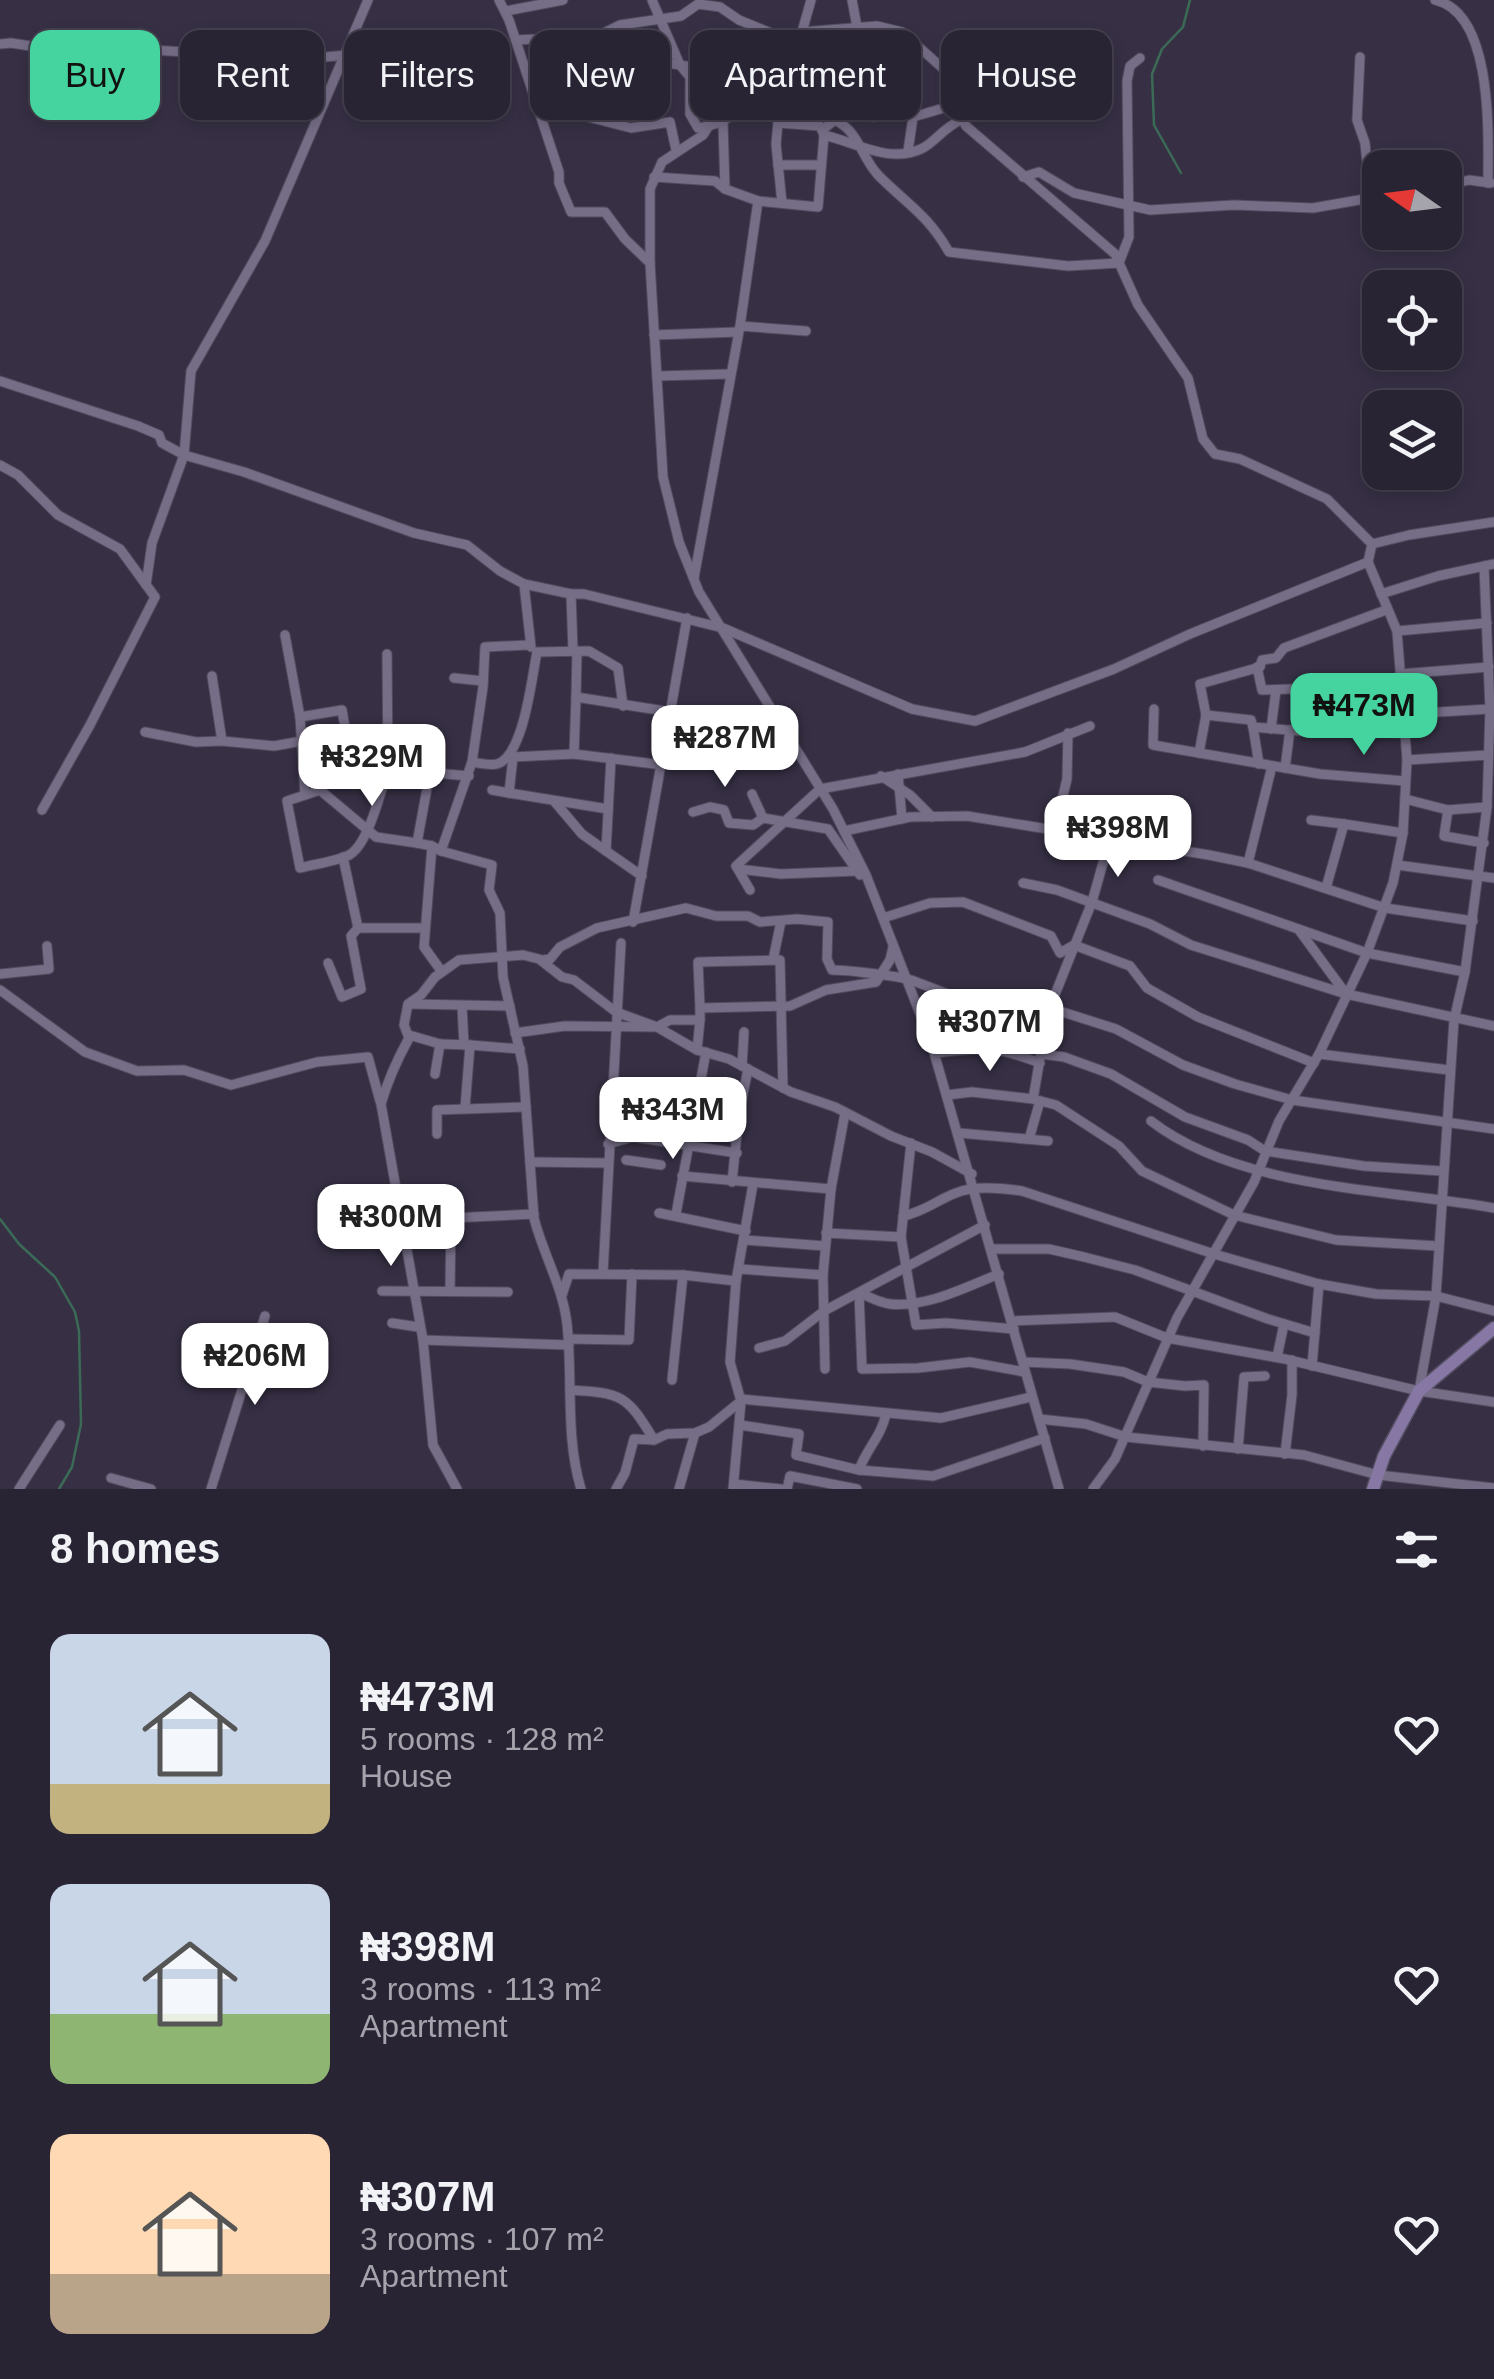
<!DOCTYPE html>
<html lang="en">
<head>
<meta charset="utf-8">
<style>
	:root { --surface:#292434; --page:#353040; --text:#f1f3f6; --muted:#a5a4ac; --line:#45414f; --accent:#45d49f }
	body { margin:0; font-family:Helvetica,sans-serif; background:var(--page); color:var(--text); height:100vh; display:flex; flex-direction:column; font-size:38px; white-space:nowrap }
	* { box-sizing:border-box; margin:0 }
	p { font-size:32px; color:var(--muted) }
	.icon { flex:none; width:55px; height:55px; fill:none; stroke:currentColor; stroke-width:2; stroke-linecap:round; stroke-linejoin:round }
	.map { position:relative; height:1489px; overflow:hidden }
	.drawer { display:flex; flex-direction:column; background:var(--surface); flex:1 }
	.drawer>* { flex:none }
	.banner { position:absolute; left:30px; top:30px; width:1435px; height:90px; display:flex; gap:20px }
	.needle { width:65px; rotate:284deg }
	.controls { position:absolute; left:1362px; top:150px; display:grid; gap:20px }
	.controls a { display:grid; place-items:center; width:100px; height:100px; border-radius:20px; background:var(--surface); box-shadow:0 5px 15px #0003,0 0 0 2px var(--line); font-size:50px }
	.price { position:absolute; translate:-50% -85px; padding:0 22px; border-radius:20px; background:#fff; color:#222; font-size:32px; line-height:65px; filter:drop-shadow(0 2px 5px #0008) }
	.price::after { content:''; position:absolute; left:50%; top:60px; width:30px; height:22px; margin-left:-15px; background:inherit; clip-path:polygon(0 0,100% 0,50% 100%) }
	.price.on { background:var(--accent); color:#111 }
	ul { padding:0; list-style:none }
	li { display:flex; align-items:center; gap:30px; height:250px; padding:0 50px }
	li span { display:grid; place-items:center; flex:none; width:280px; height:200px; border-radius:20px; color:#555 }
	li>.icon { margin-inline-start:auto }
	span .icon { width:120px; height:120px; fill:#fffc; stroke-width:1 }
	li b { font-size:42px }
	h2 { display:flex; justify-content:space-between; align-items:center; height:120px; padding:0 50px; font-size:42px }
	.tag { padding:0 35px; border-radius:20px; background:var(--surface); box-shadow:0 5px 15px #0003,0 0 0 2px var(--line); font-size:35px; line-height:90px }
	.tag.on { background:var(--accent); color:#111 }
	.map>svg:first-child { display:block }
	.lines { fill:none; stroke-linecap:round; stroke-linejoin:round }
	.stream { stroke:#3b6b56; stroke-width:2.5 }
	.street-casing { stroke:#524c5f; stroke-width:11 }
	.secondary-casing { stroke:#524c5f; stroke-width:15 }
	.street { stroke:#766e87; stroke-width:9 }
	.secondary { stroke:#8677a5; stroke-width:12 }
</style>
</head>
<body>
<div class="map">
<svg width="1494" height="1489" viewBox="0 0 1494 1489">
	<rect width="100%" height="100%" fill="#373045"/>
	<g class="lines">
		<g class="stream">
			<polyline points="1181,173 1154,125 1152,74 1162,49 1183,27 1190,0"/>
			<polyline points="0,1219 19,1244 55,1277 75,1312 79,1331 81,1424 72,1467 59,1489"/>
		</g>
		<g class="street-casing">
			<g id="street">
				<polyline points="499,0 509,20 559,172 559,183 571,212 605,212 625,239 650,263"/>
				<path d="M652,0L680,65L690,77V114L698,128C732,124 763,94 780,66C788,53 792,42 802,32L877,26L902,32L948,73L954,105L966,126L1115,254L1138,305L1188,378L1203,439L1215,454L1240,459L1327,499L1372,544L1409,535L1494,522"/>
				<path d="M1435,0C1494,13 1488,135 1488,183"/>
				<polyline points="506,11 563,0"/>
				<polyline points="802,32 811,0"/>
				<path d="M598,36C621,71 679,57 711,73C725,80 740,91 753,99"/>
				<polyline points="516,40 598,36 620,25 681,16 698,4 720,7 739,20 793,42"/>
				<polyline points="0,44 11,43 63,51 119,48 303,59 347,55"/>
				<polyline points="1360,57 1357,120 1365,143 1368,174 1377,196"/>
				<polyline points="578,81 588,117 631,128 670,122 676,150"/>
				<polyline points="863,81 885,88 891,87 906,34"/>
				<polyline points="890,87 899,95 898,109 913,117"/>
				<polyline points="843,114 841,97 846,89 852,61"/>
				<path d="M835,120C860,132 861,158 879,176C908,205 927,214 949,252L1068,266L1119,263L1129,237L1127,81L1130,66L1140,58"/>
				<polyline points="723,123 725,189 758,201 818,207 824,135 820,126 778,123 784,96 762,88"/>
				<polyline points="778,123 776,144 782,203"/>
				<polyline points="708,127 703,135 662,162 650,189 650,263 663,477 679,542 699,592 833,809 866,875 931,1042 1059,1489"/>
				<polyline points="822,130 843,114 874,117 853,58 857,27 852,0"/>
				<path d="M824,135C855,142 890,165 923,148C935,142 943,128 961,120"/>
				<polyline points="908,151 913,117 954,105"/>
				<polyline points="778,165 821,165"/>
				<polyline points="654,177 715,181 725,189"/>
				<polyline points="1023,177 1039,172 1074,193 1150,210 1234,205 1313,208 1376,197"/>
				<polyline points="1445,186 1469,180 1491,183"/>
				<polyline points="740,326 806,331"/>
				<polyline points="654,335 738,332"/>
				<polyline points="657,376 730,374"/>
				<polyline points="0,381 138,426 159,435 162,443 184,455 244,472 414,533 467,545 500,571 524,584 571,594"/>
				<polyline points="0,465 18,475 58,515 120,549 155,597 90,725 42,810"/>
				<polyline points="694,578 740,326 758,201"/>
				<polyline points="524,584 531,647"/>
				<polyline points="146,585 152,543 184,455 191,371 265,241 368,0"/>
				<polyline points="1381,594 1438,576 1494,564"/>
				<polyline points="1386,610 1284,648 1276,658 1262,660 1260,667 1200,684 1206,715 1251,720 1253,727 1312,732 1405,733"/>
				<polyline points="1397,631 1487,623"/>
				<polyline points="285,635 300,717"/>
				<polyline points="573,651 571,594 584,594 723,628 912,709 975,721 1114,669 1190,634 1368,562"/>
				<polyline points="577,651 576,697 671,712"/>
				<polyline points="387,654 388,769 469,776"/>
				<polyline points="1257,667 1262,690 1400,685"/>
				<polyline points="1400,674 1489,667"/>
				<polyline points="212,676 222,741 274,746 302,741"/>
				<polyline points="454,678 483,681"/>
				<polyline points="576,697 574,754 663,765"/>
				<polyline points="1154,709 1153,745 1320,774 1405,781"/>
				<polyline points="1404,714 1490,709"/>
				<polyline points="1253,727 1259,764"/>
				<polyline points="1271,729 1276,690"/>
				<polyline points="145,732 196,742 222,741"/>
				<polyline points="665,750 706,754"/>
				<polyline points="1199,753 1206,715"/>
				<polyline points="512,757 574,754"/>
				<polyline points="513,757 509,793 608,809"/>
				<polyline points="1407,760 1488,755"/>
				<polyline points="472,762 483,687 485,647 528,645"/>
				<polyline points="1285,768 1290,730"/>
				<path d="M388,769C381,790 368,848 347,856C333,862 315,864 300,868L287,801L320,790L376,837L417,843"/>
				<polyline points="430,772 417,843 432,846"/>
				<polyline points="898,774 902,819"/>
				<polyline points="881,776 910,795 932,817"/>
				<polyline points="492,790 509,793"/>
				<polyline points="752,794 763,818"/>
				<polyline points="305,795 300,717 342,710 346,733 388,732"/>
				<polyline points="1405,799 1448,810 1487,807"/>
				<polyline points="554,801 582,834 606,851 611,758"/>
				<polyline points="1448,810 1444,836 1484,843"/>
				<polyline points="693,812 710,807 724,810 729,823 753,825 763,818 828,829 860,875"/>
				<polyline points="1311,820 1344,824"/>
				<polyline points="1055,829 1067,779 1068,733"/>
				<polyline points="844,831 910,817 967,816 1209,855 1248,863 1385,908 1473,921"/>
				<path d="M441,851L492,865L489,890L500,913L503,977L523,1066L534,1218C543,1254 563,1287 567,1324C573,1378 565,1436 581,1489"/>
				<polyline points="606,851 642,876"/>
				<polyline points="343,857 358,928 425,928"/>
				<polyline points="1248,863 1272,766"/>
				<polyline points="1397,865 1494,878"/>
				<polyline points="738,869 781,874 858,871"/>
				<polyline points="1158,880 1367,953 1465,972"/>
				<polyline points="1023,883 1057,890 1150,924 1191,945 1346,994 1494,1026"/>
				<polyline points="1326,888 1344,824 1403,833"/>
				<polyline points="750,890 736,866 820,789 1025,752 1090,726"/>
				<polyline points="883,918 930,903 963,902 1051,936 1060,953 1074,945 1130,966 1147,988 1198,1017 1314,1063"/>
				<polyline points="633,922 687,618"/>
				<polyline points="1299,930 1346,994"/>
				<path d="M543,960L550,959L560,947L597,928L686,908L716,916H748L760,922L797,919L828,922L827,959L832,970C848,970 898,976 911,980C957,997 999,1018 1048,1012"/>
				<polyline points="773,960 781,921"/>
				<polyline points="328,963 342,997 361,989 351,936 358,928"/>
				<path d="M442,972L424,947L432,846L441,851L472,762C479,763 490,766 497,764C524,756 532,676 537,652L589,651L618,668L623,706"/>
				<polyline points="0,974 49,969 47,946"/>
				<polyline points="0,990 85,1052 137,1071 184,1070 231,1085 317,1062 368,1057 380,1101"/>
				<polyline points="411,1004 510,1006"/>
				<polyline points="462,1006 464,1045"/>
				<polyline points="700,1008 698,962 780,960 783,1088"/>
				<polyline points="1050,1008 1116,1029 1183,1065 1235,1084 1292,1100 1494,1129"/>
				<polyline points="515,1033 565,1026 657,1027 697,1050 729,1059 791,1092 835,1107 891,1136 932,1152 972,1174"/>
				<polyline points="409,1035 440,1044"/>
				<polyline points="697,1050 700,1020"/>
				<path d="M935,1053C981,1047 996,1046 1040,1063"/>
				<polyline points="1041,1054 1064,1057 1111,1074 1185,1117 1248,1140 1265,1151 1364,1166 1442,1171"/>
				<polyline points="1319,1054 1449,1070"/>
				<polyline points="742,1066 744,1032"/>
				<polyline points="435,1074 440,1044 470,1045"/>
				<polyline points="947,1095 972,1092 1033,1099 1056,1105 1119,1146 1142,1171 1234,1215 1336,1240 1438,1246"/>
				<polyline points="1033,1099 1048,1012 1092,902 1110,838"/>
				<polyline points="465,1108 470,1045 520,1049"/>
				<path d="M1151,1121C1239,1189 1387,1189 1494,1208"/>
				<polyline points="959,1133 1048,1141"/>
				<polyline points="437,1134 437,1110 526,1107"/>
				<polyline points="1029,1139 1040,1101"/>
				<polyline points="911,1143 901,1237 916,1325 946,1323 1014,1329"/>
				<polyline points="608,1144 633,1137 737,1153"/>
				<polyline points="626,1160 661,1165"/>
				<polyline points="530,1162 607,1163"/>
				<polyline points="682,1176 831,1189"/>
				<polyline points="732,1182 739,1114 748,1069"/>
				<polyline points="659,1213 746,1231"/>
				<polyline points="676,1214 706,1052"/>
				<path d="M903,1216C924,1212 937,1200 956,1193C974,1185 1002,1188 1022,1191L1214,1254L1319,1284L1376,1294L1436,1296L1494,1311"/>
				<polyline points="826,1233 901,1237"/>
				<polyline points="745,1240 825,1246"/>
				<polyline points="992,1249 1049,1249 1084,1257 1135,1270 1268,1319 1315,1333"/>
				<polyline points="739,1269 823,1275"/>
				<polyline points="603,1273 621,943"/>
				<path d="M999,1274C966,1287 926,1308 890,1304C880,1303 868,1296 859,1293L862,1369L918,1368L970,1362L1025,1372"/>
				<polyline points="450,1290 451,1218 534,1214"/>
				<polyline points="382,1291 508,1292"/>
				<polyline points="562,1295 569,1274 683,1275 736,1281"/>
				<polyline points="1012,1321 1115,1317 1167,1338 1285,1359 1419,1391 1494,1402"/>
				<polyline points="392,1323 418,1327"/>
				<polyline points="569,1339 629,1340 632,1274"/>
				<polyline points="423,1340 569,1345"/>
				<polyline points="759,1348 785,1341 824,1311 985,1225"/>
				<polyline points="1277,1357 1284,1324"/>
				<polyline points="1023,1362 1070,1364 1124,1372 1148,1382 1185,1386 1204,1385 1203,1446"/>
				<polyline points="1312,1366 1319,1284"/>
				<polyline points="825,1369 823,1275 831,1189 845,1113"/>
				<polyline points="672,1380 683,1275"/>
				<path d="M570,1390C622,1393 627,1395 654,1440"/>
				<polyline points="1419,1391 1436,1296 1454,1020 1465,972 1487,807 1490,709 1484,566"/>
				<polyline points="741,1399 941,1418 1031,1397"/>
				<polyline points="1039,1419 1086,1424 1126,1437 1304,1455 1378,1475 1494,1488"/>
				<path d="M740,1425L799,1434L796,1455L859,1470C867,1448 881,1437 886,1414"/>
				<polyline points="1238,1449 1244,1377 1265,1376"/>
				<polyline points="1285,1454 1292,1395 1292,1360"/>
				<polyline points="859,1470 933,1476 1045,1438"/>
				<polyline points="111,1478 151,1489"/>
				<polyline points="734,1484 781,1489"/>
				<polyline points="19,1489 60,1425"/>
				<polyline points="211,1489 265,1316"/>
				<path d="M457,1489L433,1445L423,1340L381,1104C388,1079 397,1060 409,1038L404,1025L408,1004L421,995L435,977L459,960L523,955L539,959L562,977L574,980L616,1012L657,1027L670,1020H700V1008L790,1006L826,990L876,982L890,960L893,947"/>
				<polyline points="616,1489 625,1473 634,1439 654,1440 667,1434 695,1433 709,1427 741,1401 730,1362 736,1281 753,1184"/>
				<polyline points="679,1489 695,1433"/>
				<polyline points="733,1489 741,1402"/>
				<polyline points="787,1489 790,1476 857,1489"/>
				<polyline points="1093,1489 1115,1459 1177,1318 1254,1182 1279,1121 1319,1054 1367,953 1393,883 1403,833 1407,760 1397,631 1368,562 1372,544"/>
			</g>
		</g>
		<g class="secondary-casing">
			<polyline id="secondary" points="1373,1489 1384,1456 1419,1391 1494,1328"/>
		</g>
		<use href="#street" class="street"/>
		<use href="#secondary" class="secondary"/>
	</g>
</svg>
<div class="controls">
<a><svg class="needle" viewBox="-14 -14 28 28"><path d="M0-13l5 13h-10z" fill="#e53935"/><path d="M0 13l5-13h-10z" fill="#a5a4ac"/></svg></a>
<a><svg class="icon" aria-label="locate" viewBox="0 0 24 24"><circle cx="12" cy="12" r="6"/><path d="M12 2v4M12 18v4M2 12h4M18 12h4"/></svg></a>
<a><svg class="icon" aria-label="layers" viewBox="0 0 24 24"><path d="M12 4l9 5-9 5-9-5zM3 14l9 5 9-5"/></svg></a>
</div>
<b class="price on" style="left:1364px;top:758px">₦473M</b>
<b class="price" style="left:725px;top:790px">₦287M</b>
<b class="price" style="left:372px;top:809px">₦329M</b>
<b class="price" style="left:1118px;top:880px">₦398M</b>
<b class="price" style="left:990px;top:1074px">₦307M</b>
<b class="price" style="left:673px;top:1162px">₦343M</b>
<b class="price" style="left:391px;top:1269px">₦300M</b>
<b class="price" style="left:255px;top:1408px">₦206M</b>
<div class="banner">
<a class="tag on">Buy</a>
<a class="tag">Rent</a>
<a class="tag">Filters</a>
<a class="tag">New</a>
<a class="tag">Apartment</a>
<a class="tag">House</a>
</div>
</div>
<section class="drawer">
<h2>8 homes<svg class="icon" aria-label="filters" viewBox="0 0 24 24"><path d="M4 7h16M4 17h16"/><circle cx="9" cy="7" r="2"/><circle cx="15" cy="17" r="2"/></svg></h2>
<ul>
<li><span style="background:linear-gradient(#c9d6e8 75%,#c2b280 0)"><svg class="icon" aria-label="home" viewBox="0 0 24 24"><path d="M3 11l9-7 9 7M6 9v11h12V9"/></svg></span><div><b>₦473M</b><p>5 rooms · 128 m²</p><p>House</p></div><svg class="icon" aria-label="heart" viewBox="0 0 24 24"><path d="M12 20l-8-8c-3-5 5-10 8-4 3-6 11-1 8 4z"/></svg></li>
<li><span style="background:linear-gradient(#c9d6e8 65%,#8fb573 0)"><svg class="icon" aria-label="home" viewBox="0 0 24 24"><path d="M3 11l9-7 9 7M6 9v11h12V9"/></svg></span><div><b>₦398M</b><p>3 rooms · 113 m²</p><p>Apartment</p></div><svg class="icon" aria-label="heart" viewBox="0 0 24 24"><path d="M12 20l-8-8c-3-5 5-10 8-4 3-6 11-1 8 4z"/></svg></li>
<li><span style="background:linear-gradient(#ffd9b3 70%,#b9a48a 0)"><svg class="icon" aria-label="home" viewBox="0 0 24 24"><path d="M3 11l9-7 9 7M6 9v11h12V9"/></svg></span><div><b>₦307M</b><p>3 rooms · 107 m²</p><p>Apartment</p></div><svg class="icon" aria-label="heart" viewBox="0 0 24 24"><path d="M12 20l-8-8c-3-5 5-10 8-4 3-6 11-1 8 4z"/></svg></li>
</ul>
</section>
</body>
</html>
